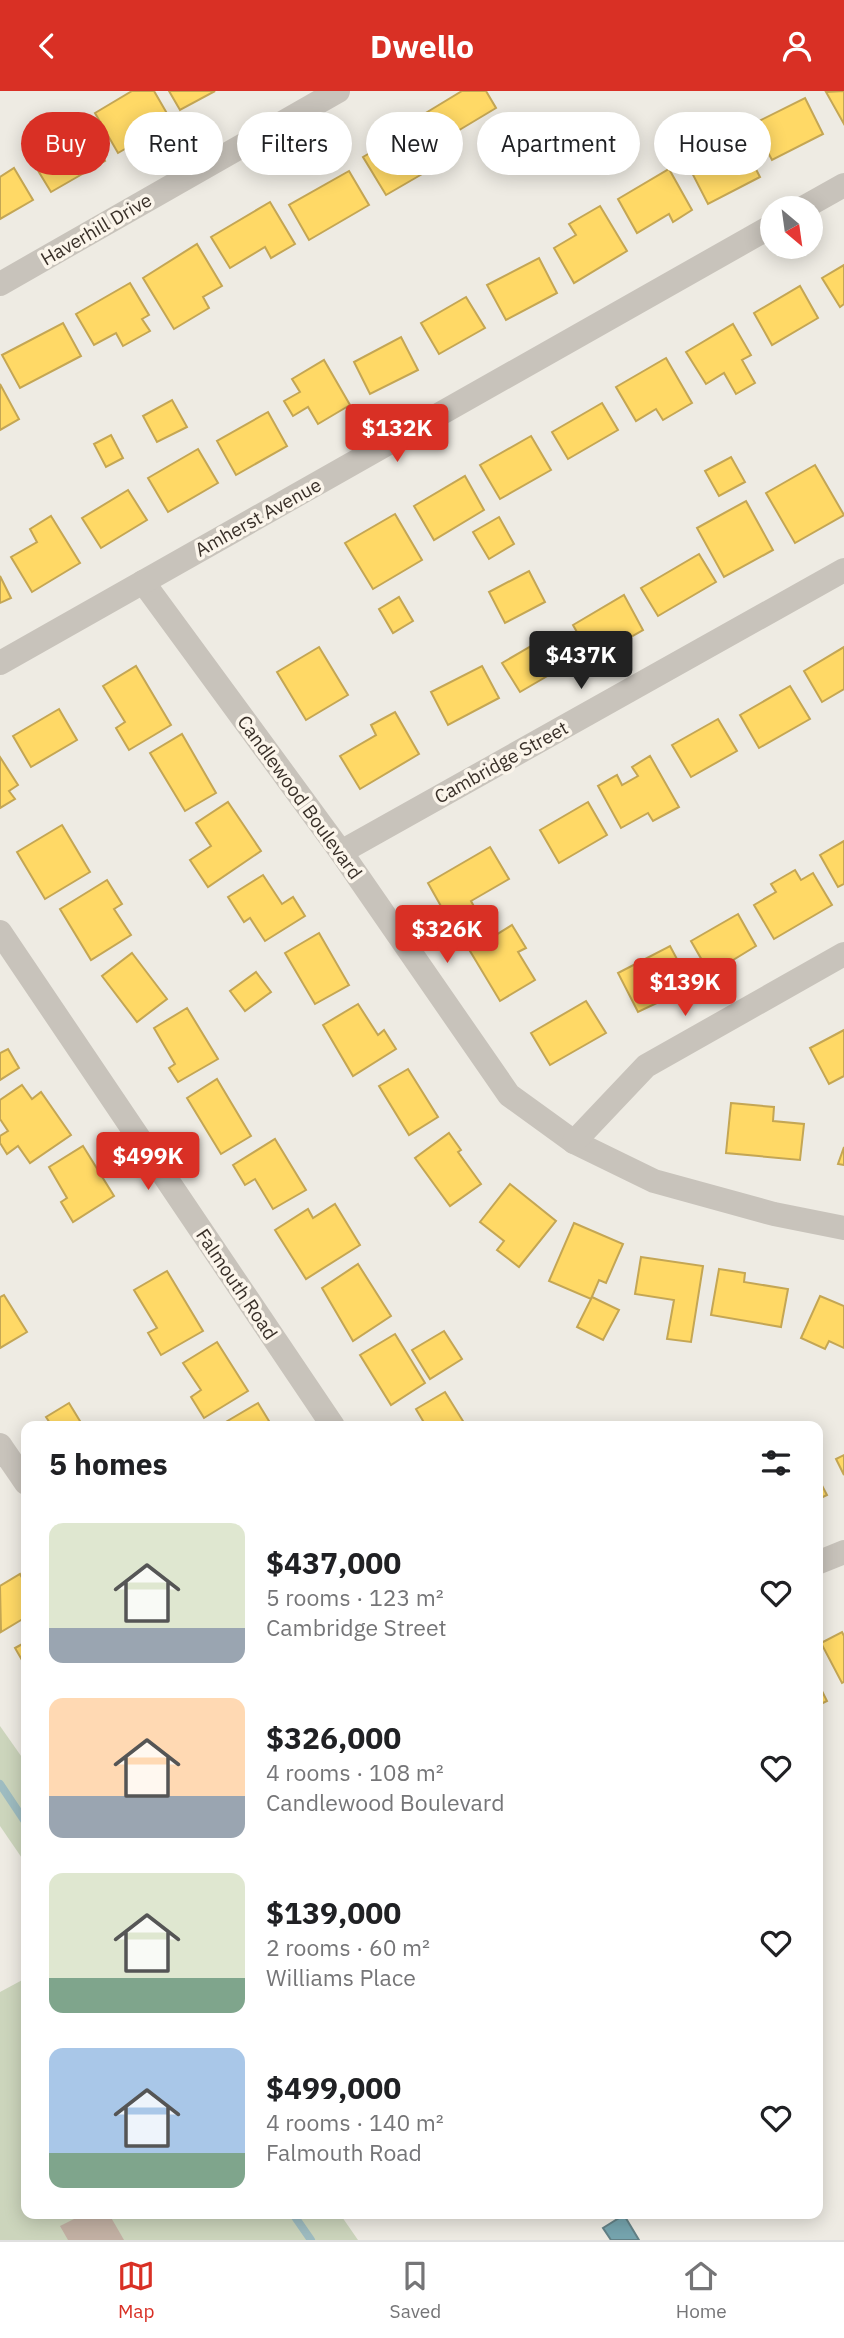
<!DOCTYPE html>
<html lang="en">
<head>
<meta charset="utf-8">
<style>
	:root { --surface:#fff; --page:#f6f6f6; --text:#202124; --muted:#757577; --line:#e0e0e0; --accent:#d93025 }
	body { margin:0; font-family:"IBM Plex Sans",sans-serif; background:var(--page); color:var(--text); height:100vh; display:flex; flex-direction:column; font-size:26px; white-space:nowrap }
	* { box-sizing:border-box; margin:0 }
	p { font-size:23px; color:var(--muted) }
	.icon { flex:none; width:38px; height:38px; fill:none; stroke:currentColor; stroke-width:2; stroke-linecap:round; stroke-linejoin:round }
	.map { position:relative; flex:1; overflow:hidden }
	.drawer { position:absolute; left:21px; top:1330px; width:802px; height:798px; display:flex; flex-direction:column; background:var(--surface); border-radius:14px; box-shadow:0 4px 18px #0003 }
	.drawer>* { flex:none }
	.top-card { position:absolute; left:21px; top:21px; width:803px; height:63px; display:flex; gap:14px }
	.needle { width:46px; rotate:151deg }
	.buttons { position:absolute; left:760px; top:105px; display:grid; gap:14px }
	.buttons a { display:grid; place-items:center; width:63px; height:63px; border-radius:50%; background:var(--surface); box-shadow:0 4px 18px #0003; font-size:35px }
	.price { position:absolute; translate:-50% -60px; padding:0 16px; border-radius:7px; background:var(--accent); color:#fff; font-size:23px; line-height:46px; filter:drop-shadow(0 2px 4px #0008) }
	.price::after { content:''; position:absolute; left:50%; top:42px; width:21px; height:16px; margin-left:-10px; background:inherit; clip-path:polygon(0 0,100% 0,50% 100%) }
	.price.current { background:#222; color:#fff }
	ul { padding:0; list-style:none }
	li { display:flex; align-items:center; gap:21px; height:175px; padding:0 28px }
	li span { display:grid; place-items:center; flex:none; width:196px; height:140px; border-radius:14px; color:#555 }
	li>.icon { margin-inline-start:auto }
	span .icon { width:84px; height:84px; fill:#fffc; stroke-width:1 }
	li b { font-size:30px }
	h2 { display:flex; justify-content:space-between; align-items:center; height:84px; padding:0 28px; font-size:30px }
	.chip { padding:0 24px; border-radius:32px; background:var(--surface); box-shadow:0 4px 18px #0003; font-size:24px; line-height:63px }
	.chip.current { background:var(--accent); color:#fff }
	header { display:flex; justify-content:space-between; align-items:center; height:91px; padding:0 28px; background:var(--accent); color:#fff; font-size:32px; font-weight:700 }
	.tabs { display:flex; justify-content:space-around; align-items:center; height:98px; border-top:2px solid var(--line); background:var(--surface); font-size:19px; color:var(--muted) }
	.tabs a { display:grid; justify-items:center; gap:4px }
	.tabs .current { color:var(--accent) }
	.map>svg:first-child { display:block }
	.green { fill:#ccd5bc }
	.homes { fill:#ffd966; stroke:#c4a654; stroke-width:2 }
	.public { fill:#76a5af; stroke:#648287; stroke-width:2 }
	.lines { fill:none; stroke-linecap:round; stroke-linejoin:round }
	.stream { stroke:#9ebcc1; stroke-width:8 }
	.building { fill:#c3b1a4 }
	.minor { stroke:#c8c3bb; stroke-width:24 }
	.labels { text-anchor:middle; stroke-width:7; stroke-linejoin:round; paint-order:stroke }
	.street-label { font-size:19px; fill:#393029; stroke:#fbf5eb }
</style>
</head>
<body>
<header><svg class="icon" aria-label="back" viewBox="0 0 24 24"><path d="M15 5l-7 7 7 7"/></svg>Dwello<svg class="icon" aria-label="person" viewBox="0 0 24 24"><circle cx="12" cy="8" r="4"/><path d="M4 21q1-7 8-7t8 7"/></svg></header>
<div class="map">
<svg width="844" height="2149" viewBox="0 0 844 2149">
	<rect width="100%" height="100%" fill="#eeebe3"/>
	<g class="green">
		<polygon points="0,1635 26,1672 26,1773 0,1735"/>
		<polygon points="26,1887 26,2123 340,2123 358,2149 0,2149 0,1901"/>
	</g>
	<g class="homes">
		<polygon points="132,0 154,0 172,31 154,41 148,31 131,41 137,51 118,62 95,22"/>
		<polygon points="169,0 215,0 180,19"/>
		<polygon points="462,0 486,0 496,17 441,50 424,23"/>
		<polygon points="844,0 844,33 826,1"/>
		<polygon points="805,7 823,43 772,69 753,33"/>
		<polygon points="414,36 436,75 386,104 363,66"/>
		<polygon points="86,37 105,70 51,101 31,68"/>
		<polygon points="742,51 760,86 708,113 690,78"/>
		<polygon points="14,77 33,109 0,128 0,86"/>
		<polygon points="669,78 692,119 673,131 669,123 637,142 618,108"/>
		<polygon points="349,80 369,114 309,149 289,114"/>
		<polygon points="270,111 295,153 271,167 265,156 230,177 211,146"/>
		<polygon points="600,115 627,160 574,192 554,157 576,144 569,133"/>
		<polygon points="197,153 222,195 203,206 209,217 174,238 143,187"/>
		<polygon points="539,167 557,202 506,229 487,194"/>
		<polygon points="844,174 844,213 840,216 822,187"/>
		<polygon points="130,192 149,224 142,228 150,240 123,255 116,242 94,254 76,223"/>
		<polygon points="800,195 818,227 772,254 754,222"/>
		<polygon points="466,206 485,237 439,263 421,232"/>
		<polygon points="63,232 81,265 20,297 2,264"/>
		<polygon points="733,233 751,264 742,269 755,292 736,303 724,282 706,293 686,261"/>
		<polygon points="401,246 418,279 370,303 354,271"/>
		<polygon points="666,267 692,312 663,329 656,318 636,330 616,296"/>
		<polygon points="324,269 350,314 318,333 308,316 293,325 284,310 300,301 292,288"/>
		<polygon points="0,293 19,328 0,339"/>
		<polygon points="172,309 187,336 157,351 143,325"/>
		<polygon points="602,312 618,339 568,368 552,341"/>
		<polygon points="268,321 287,355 236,384 217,350"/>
		<polygon points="111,344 123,367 106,376 94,353"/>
		<polygon points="531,345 551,379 500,408 480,374"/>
		<polygon points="198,358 218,392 168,421 148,387"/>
		<polygon points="731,366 745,391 719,405 705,380"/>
		<polygon points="815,374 844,424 795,452 766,402"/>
		<polygon points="465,385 484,419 434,449 414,415"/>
		<polygon points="128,399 147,429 101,457 82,427"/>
		<polygon points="746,410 773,459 724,486 697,437"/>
		<polygon points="395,423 422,469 373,498 345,452"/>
		<polygon points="51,425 80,472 32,501 11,466 37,451 30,438"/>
		<polygon points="499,426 514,453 489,468 473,441"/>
		<polygon points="699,463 716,491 658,525 641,497"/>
		<polygon points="529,480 545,511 505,532 489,501"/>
		<polygon points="0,485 11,507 0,512"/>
		<polygon points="624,504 643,539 592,568 573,534"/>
		<polygon points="399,506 413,530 393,542 379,518"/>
		<polygon points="550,544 568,573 520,601 502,572"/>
		<polygon points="319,556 348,604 306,629 277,581"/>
		<polygon points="844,556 844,598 822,611 804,580"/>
		<polygon points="136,575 171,634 129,659 116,637 125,631 103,595"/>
		<polygon points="482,575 499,607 448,634 431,601"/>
		<polygon points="790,595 810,628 759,657 740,624"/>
		<polygon points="59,618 77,649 31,676 13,645"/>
		<polygon points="395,621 419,663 360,698 340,665 376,644 371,634"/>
		<polygon points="718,628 737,660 691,686 672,654"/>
		<polygon points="182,643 216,702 185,720 150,662"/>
		<polygon points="650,665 679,716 653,730 648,722 621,737 598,695 617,684 622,694 638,685 632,676"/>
		<polygon points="0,666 18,694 9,700 15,708 0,717"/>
		<polygon points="228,711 261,760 208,796 190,769 211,755 196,732"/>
		<polygon points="588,711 607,744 559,772 540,739"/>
		<polygon points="62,734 90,781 45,808 17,761"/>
		<polygon points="844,750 844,793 838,796 820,764"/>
		<polygon points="490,756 509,788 471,810 476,819 451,833 428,792"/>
		<polygon points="795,779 801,789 813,782 832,814 774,848 754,814 776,801 771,793"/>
		<polygon points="263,784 282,813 293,806 305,825 265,850 250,827 244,831 228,806"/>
		<polygon points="107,789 122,813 114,818 131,844 91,869 60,818"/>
		<polygon points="738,823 756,855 710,883 691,850"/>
		<polygon points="512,834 526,857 518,861 535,889 500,910 470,860"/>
		<polygon points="319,842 349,894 315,913 285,862"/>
		<polygon points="670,855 686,885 655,902 659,911 638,921 618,882"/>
		<polygon points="132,862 167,908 137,931 102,885"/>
		<polygon points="256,881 271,901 245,920 230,900"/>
		<polygon points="586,910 606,942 550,974 531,942"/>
		<polygon points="358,913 378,944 384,939 396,958 353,985 323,934"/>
		<polygon points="187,917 218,968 178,991 169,977 175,973 154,937"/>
		<polygon points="844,939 844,985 829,993 810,957"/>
		<polygon points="8,958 19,977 0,989 0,962"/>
		<polygon points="408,978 438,1026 409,1044 379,995"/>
		<polygon points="217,988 251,1045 221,1063 187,1007"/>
		<polygon points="22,994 32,1008 41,1001 71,1044 30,1072 18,1055 7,1063 0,1052 0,1045 8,1040 0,1028 0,1009"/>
		<polygon points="731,1012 774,1016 773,1030 804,1033 800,1069 726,1062"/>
		<polygon points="449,1042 461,1059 458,1061 481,1093 450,1115 415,1067"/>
		<polygon points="275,1048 306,1099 273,1118 255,1088 245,1094 233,1074"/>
		<polygon points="83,1055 114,1105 73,1131 61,1111 67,1107 49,1076"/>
		<polygon points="844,1056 844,1074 838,1073"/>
		<polygon points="510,1093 556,1130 519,1176 497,1159 504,1150 480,1131"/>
		<polygon points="335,1113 360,1154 306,1188 275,1139 308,1118 313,1127"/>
		<polygon points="574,1132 623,1153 606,1192 599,1189 591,1208 549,1190"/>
		<polygon points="641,1166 703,1175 691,1251 667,1248 674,1209 635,1203"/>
		<polygon points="358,1173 391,1225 353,1250 322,1197"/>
		<polygon points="719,1178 745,1182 744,1191 788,1198 781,1236 711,1224"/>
		<polygon points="167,1180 203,1240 161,1264 148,1242 157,1237 134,1199"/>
		<polygon points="4,1204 27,1241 0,1257 0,1206"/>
		<polygon points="820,1205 844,1215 844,1257 829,1250 825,1258 801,1247"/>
		<polygon points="592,1206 619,1219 603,1249 577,1236"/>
		<polygon points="444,1240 462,1268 430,1288 412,1259"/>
		<polygon points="395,1243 425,1292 391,1314 360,1264"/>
		<polygon points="217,1251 248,1300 204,1327 191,1306 201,1299 183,1272"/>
		<polygon points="445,1301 466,1335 426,1335 416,1318"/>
		<polygon points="69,1312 83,1335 52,1335 46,1326"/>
		<polygon points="258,1312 272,1335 226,1335 224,1332"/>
		<polygon points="844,1364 844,1384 836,1368"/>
		<polygon points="817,1385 827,1404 817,1409"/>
		<polygon points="20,1483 26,1494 26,1526 1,1541 0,1495"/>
		<polygon points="842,1541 844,1545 844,1591 842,1592 821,1552"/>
		<polygon points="26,1551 26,1576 15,1557"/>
		<polygon points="817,1590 827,1610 817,1615"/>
	</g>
	<polygon class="public" points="624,2124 639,2149 611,2149 603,2137"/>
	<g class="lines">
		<g class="stream">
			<polyline points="0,1693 26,1732"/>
			<polyline points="293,2123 311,2149"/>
		</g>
	</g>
	<polygon class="building" points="84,2123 109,2123 124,2149 68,2149 60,2135"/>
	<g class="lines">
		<g class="minor">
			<polyline points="803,117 844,94"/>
			<polyline points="0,193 338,0"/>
			<polyline points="143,491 341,761 509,1004 574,1051 654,1090 774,1123 844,1137"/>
			<polyline points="0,572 772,135"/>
			<polyline points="341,761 844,479"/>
			<polyline points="0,841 333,1335"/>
			<polyline points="574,1051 646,975 844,863"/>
			<polyline points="0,1354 26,1392"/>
			<polyline points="817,1472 844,1461"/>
		</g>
	</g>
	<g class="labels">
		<g class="street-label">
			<text transform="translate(96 138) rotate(-30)" y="7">Haverhill Drive</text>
			<text transform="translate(258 426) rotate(-29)" y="7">Amherst Avenue</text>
			<text transform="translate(501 671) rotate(-29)" y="7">Cambridge Street</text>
			<text transform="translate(300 706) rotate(54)" y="7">Candlewood Boulevard</text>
			<text transform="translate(237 1193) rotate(56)" y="7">Falmouth Road</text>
		</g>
	</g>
</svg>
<div class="buttons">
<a><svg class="needle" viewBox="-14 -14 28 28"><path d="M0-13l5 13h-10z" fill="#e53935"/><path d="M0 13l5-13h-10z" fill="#757577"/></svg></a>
</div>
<b class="price" style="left:397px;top:373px">$132K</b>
<b class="price current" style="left:581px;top:600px">$437K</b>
<b class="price" style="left:447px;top:874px">$326K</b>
<b class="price" style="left:685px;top:927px">$139K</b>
<b class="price" style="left:148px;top:1101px">$499K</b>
<div class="top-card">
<a class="chip current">Buy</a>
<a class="chip">Rent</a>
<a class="chip">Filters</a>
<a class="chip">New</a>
<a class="chip">Apartment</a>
<a class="chip">House</a>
</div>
<section class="drawer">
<h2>5 homes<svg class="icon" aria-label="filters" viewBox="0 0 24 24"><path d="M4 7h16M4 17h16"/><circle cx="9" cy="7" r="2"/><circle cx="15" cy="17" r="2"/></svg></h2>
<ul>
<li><span style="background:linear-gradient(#dfe7d0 75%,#9aa5b1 0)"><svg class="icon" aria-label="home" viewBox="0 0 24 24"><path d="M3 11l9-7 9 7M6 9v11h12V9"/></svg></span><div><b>$437,000</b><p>5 rooms · 123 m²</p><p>Cambridge Street</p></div><svg class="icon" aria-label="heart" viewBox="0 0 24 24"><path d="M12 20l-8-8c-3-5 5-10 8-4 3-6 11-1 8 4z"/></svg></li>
<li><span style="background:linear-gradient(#ffd9b3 70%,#9aa5b1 0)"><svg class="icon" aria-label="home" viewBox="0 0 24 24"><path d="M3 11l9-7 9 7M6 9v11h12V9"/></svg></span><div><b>$326,000</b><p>4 rooms · 108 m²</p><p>Candlewood Boulevard</p></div><svg class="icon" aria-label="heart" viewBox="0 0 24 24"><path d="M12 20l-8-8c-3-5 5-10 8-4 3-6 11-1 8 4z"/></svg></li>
<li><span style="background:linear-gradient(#dfe7d0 75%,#7fa58c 0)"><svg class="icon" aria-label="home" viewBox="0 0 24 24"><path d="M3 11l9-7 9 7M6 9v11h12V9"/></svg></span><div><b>$139,000</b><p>2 rooms · 60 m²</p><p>Williams Place</p></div><svg class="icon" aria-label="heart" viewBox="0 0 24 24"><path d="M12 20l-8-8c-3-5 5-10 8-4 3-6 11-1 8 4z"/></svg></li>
<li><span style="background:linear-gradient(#a9c7e8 75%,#7fa58c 0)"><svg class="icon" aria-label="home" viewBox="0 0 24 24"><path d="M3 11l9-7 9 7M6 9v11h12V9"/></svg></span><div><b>$499,000</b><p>4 rooms · 140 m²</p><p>Falmouth Road</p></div><svg class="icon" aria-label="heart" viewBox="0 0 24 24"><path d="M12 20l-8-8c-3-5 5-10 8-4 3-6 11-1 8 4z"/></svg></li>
</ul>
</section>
</div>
<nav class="tabs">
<a class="current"><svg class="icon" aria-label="map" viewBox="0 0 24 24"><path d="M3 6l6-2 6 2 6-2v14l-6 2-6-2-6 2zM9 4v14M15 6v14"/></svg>Map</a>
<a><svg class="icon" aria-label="saved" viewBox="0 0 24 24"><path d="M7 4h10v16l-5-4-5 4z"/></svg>Saved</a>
<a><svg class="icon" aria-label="home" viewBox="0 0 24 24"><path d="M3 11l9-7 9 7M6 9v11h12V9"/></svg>Home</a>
</nav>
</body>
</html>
